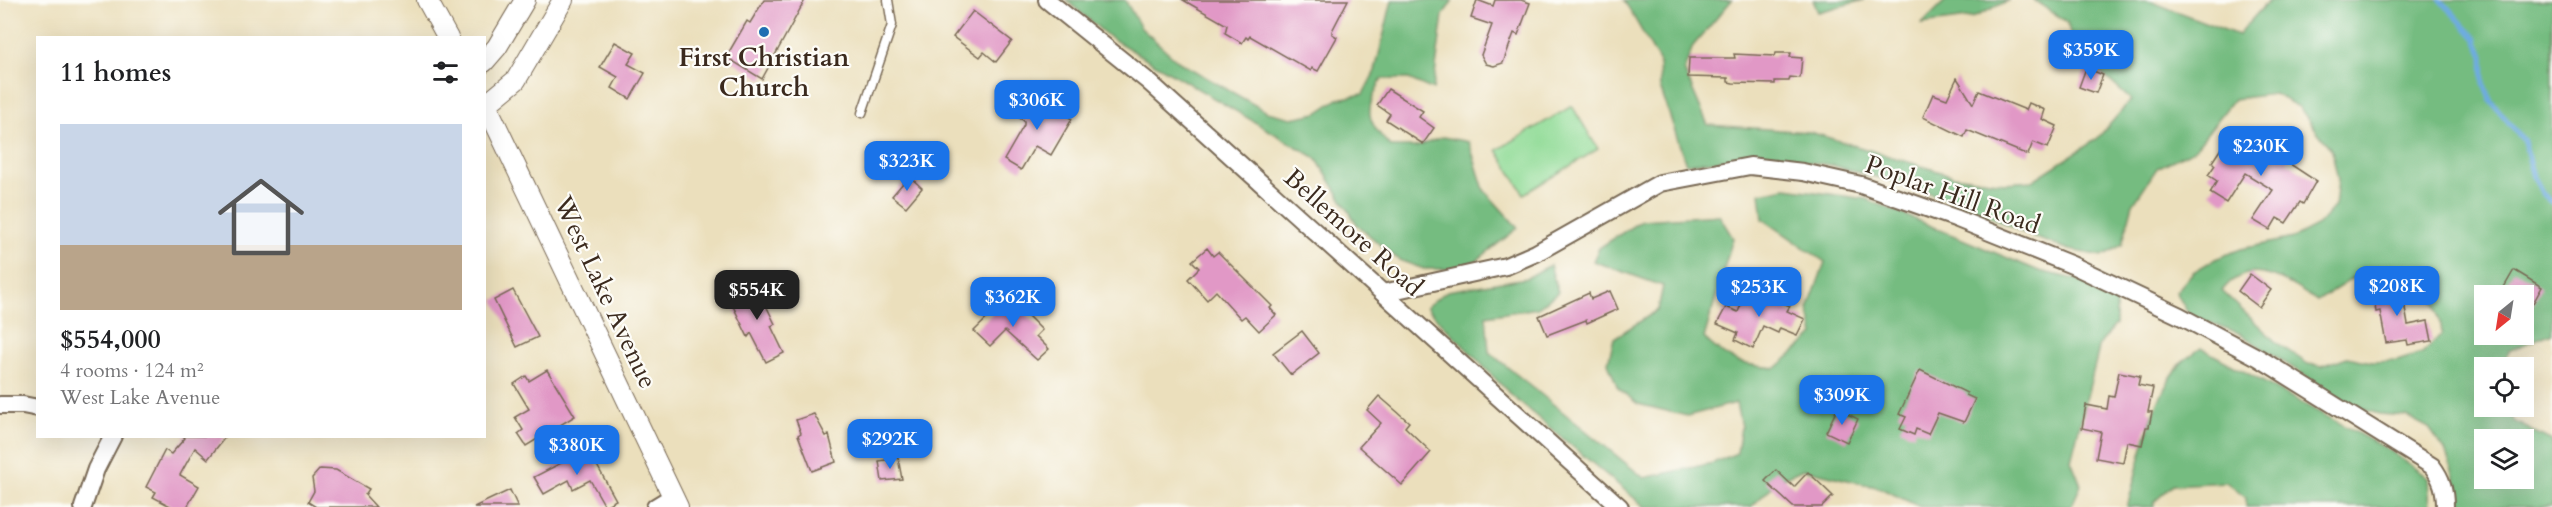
<!DOCTYPE html>
<html lang="en">
<head>
<meta charset="utf-8">
<style>
	:root { --surface:#fff; --page:#f2f2f2; --text:#202124; --muted:#757577; --line:#e0e0e0; --accent:#1a73e8 }
	body { margin:0; font-family:Cardo,serif; background:var(--page); color:var(--text); height:100vh; display:flex; flex-direction:column; font-size:22px; white-space:nowrap }
	* { box-sizing:border-box; margin:0 }
	p { font-size:20px; color:var(--muted) }
	.icon { flex:none; width:33px; height:33px; fill:none; stroke:currentColor; stroke-width:2; stroke-linecap:round; stroke-linejoin:round }
	.map { position:relative; flex:1; overflow:hidden }
	.sheet { position:absolute; left:36px; top:36px; width:450px; height:402px; display:flex; flex-direction:column; background:var(--surface); border-radius:0px; box-shadow:0 6px 24px #0002 }
	.sheet>* { flex:none }
	.needle { width:39px; rotate:210deg }
	.fabs { position:absolute; left:2474px; top:285px; display:grid; gap:12px }
	.fabs a { display:grid; place-items:center; width:60px; height:60px; border-radius:0px; background:var(--surface); box-shadow:0 6px 24px #0002; font-size:30px }
	.price { position:absolute; translate:-50% -51px; padding:0 14px; border-radius:12px; background:var(--accent); color:#fff; font-size:20px; line-height:39px; filter:drop-shadow(0 2px 3px #0008) }
	.price::after { content:''; position:absolute; left:50%; top:36px; width:18px; height:14px; margin-left:-9px; background:inherit; clip-path:polygon(0 0,100% 0,50% 100%) }
	.price.on { background:#222; color:#fff }
	ul { padding:0; list-style:none }
	li { display:grid; align-content:center; gap:12px; height:318px; padding:0 24px }
	li+li { border-top:2px solid var(--line) }
	li span { display:grid; place-items:center; height:186px; border-radius:0px; color:#555 }
	li>.icon { margin-inline-start:auto }
	span .icon { width:108px; height:108px; fill:#fffc; stroke-width:1 }
	li b { font-size:26px }
	h2 { display:flex; justify-content:space-between; align-items:center; height:72px; padding:0 24px; font-size:26px }
	.map>svg:first-child { display:block }
	.green { fill:#92dc98; stroke:#66835b; stroke-width:1.5 }
	.forest { fill:#75bc80; stroke:#58734f; stroke-width:1.5; fill-rule:evenodd }
	.lines { fill:none; stroke-linecap:round; stroke-linejoin:round }
	.stream { stroke:#6eace0; stroke-width:5 }
	.building { fill:#e198c6 }
	.service-casing { stroke:#796955; stroke-width:11 }
	.minor-casing { stroke:#796955; stroke-width:20 }
	.tertiary-casing { stroke:#796955; stroke-width:22 }
	.service { stroke:#fff; stroke-width:8 }
	.minor { stroke:#fff; stroke-width:16 }
	.tertiary { stroke:#fff; stroke-width:20 }
	.poi-dot { fill:#1f6fb2; stroke:#fdfcf7; stroke-width:2 }
	.labels { text-anchor:middle; stroke-width:4.5; stroke-linejoin:round; paint-order:stroke }
	.poi-label { font-size:26px; font-weight:bold; fill:#3b2a1e; stroke:#fdfcf7 }
	.street-label { font-size:26px; fill:#3b2a1e; stroke:#fdfcf7 }
</style>
</head>
<body>
<div class="map">
<svg width="2552" height="507" viewBox="0 0 2552 507">
	<rect width="100%" height="100%" fill="#fdfcf7"/>
	<filter id="ink" filterUnits="userSpaceOnUse"><feTurbulence type="fractalNoise" baseFrequency=".0167" numOctaves="2"/><feDisplacementMap in="SourceGraphic" scale="12" xChannelSelector="R" yChannelSelector="G"/><feConvolveMatrix kernelMatrix="1 2 1 2 8 2 1 2 1" color-interpolation-filters="sRGB"/></filter>
	<filter id="wash" filterUnits="userSpaceOnUse"><feTurbulence type="fractalNoise" baseFrequency=".008" numOctaves="4" result="noise"/><feDisplacementMap in="SourceGraphic" scale="24" xChannelSelector="R" yChannelSelector="G"/><feGaussianBlur stdDeviation="1.35" result="paint"/><feColorMatrix in="noise" values="0 0 0 0 0 0 0 0 0 0 0 0 0 0 0 0 0 1.4 0 .05"/><feComposite in="paint" operator="in"/></filter>
	<g filter="url(#wash)">
		<rect width="100%" height="100%" fill="#ebdfbc"/>
		<polygon class="green" points="1572,106 1598,149 1524,194 1497,150"/>
		<g class="forest">
			<path d="M1066,0H1125L1141,28L1179,62L1267,112L1292,118L1317,113L1338,99L1363,94L1375,71L1392,0H1453L1443,15L1433,90L1409,79H1382C1364,111 1365,119 1391,147H1416L1443,137L1469,142L1484,190L1518,228L1476,261L1451,269H1424L1399,260L1358,226L1316,158L1109,37Z"/>
			<path d="M1624,0H1732L1693,46L1684,70L1708,125L1810,132L1954,176L2005,183L2032,181L2097,139L2131,100L2074,48L2067,22L2033,0H2147L2238,35L2269,0H2552V333L2508,351L2502,367L2484,368V406L2505,407L2515,422L2552,441V507H2455L2454,476L2445,450L2429,428L2406,416L2379,414L2352,406L2239,333L2189,315L2176,292L2193,272L2215,259L2241,249L2293,238L2318,225L2335,206L2338,180L2332,151L2299,107L2274,94L2234,99L2194,150L2157,168L2133,204L2122,245L2102,256L2070,250L2030,236L1973,208L1910,186L1831,165L1759,156L1686,164L1660,87L1659,61ZM2401,271C2427,288 2440,301 2442,334L2422,353L2397,361L2372,362L2347,357L2322,366L2308,364L2277,343L2222,291C2250,255 2288,282 2317,301L2361,273ZM2484,296H2523V334H2484ZM2484,440H2523V478H2484Z"/>
			<polygon points="1813,0 1864,0 1818,12"/>
			<polygon points="1946,0 2009,0 1975,17 1922,24"/>
			<path d="M1786,188L1866,199L2039,271L2092,283L2116,296V324L2100,344L2071,460L2081,485L2071,507H1920L1880,488L1803,469L1779,480L1751,507H1645L1513,397L1426,307L1447,291L1527,278L1550,265L1558,292L1538,308L1486,316L1489,352L1644,478L1713,463L1737,453L1741,427L1736,403L1687,416L1638,404L1618,388L1608,363L1614,338L1658,310L1663,286L1593,261L1599,248L1642,220L1719,215L1733,238L1704,338C1730,363 1741,365 1776,368L1814,335L1808,309L1825,262L1763,219L1760,193Z"/>
			<path d="M2201,348L2392,452L2428,478L2430,507H2246V498L2226,482L2173,485L2154,502V507H2127C2140,462 2150,402 2179,366C2184,359 2194,353 2201,348Z"/>
		</g>
		<g class="lines">
			<polyline class="stream" points="2441,0 2476,39 2483,56 2484,85 2491,101 2524,141 2534,177 2542,193 2552,202"/>
		</g>
		<g id="blocks">
			<g class="building">
				<polygon points="764,0 805,0 762,79 726,57 747,21 750,23"/>
				<polygon points="1183,0 1348,0 1332,31 1332,34 1337,37 1318,71 1312,68 1311,71 1250,36 1248,39 1246,37 1242,43 1225,33 1227,25"/>
				<polygon points="1477,0 1493,6 1495,0 1521,0 1530,3 1518,35 1514,33 1503,63 1494,66 1486,64 1481,55 1492,25 1471,18"/>
				<polygon points="973,11 1012,41 996,62 984,52 980,57 953,37"/>
				<polygon points="615,42 635,53 628,64 645,73 630,99 612,88 618,77 600,67"/>
				<polygon points="1776,53 1791,53 1790,57 1802,58 1800,78 1790,77 1789,81 1775,81 1775,84 1733,83 1728,82 1728,78 1688,77 1689,58 1735,58 1734,54 1775,56"/>
				<polygon points="2086,68 2103,75 2096,93 2079,87"/>
				<polygon points="1957,78 1973,104 1979,91 2026,110 2029,103 2045,110 2042,119 2057,126 2048,148 2033,142 2028,155 1967,130 1964,137 1923,117 1933,94 1947,99"/>
				<polygon points="1388,89 1423,111 1419,117 1434,128 1423,144 1386,120 1390,114 1377,105"/>
				<polygon points="1025,97 1035,102 1037,99 1072,119 1051,155 1035,146 1021,170 1004,160 1024,125 1024,121 1015,115"/>
				<polygon points="2233,130 2263,148 2266,143 2290,158 2287,162 2316,181 2303,204 2300,202 2286,223 2277,218 2270,230 2253,220 2273,190 2245,173 2226,203 2210,193 2217,181 2208,175 2215,165 2212,162"/>
				<polygon points="909,176 922,188 906,207 892,196"/>
				<polygon points="1207,248 1213,256 1218,252 1272,306 1270,308 1276,315 1259,331 1245,316 1241,319 1216,291 1207,300 1188,279 1199,268 1192,261"/>
				<polygon points="2514,270 2542,287 2523,321 2523,296 2499,296"/>
				<polygon points="2250,274 2271,290 2259,307 2238,291"/>
				<polygon points="2389,280 2393,293 2402,291 2408,325 2428,321 2432,341 2408,345 2407,340 2386,343 2380,311 2376,312 2371,284"/>
				<polygon points="749,283 754,293 759,291 775,324 771,326 784,353 766,362 751,333 748,337 732,304 737,301 732,292"/>
				<polygon points="1748,288 1790,306 1787,311 1805,319 1797,335 1780,328 1778,333 1763,326 1753,349 1735,340 1738,333 1717,324 1726,307 1738,312"/>
				<polygon points="513,290 538,337 517,347 494,300"/>
				<polygon points="1610,291 1618,309 1587,323 1586,320 1547,335 1539,316 1589,293 1591,299"/>
				<polygon points="1009,297 1042,330 1036,336 1049,349 1037,360 1005,331 990,346 974,331"/>
				<polygon points="1302,331 1319,353 1291,375 1273,353"/>
				<polygon points="547,370 575,416 526,446 518,434 523,430 515,417 529,409 514,384 526,376 529,381"/>
				<polygon points="1920,370 1967,393 1966,395 1975,399 1964,422 1938,413 1928,434 1916,429 1914,435 1900,429 1906,417 1899,414"/>
				<polygon points="2119,372 2140,376 2138,385 2153,388 2148,412 2152,412 2149,427 2146,427 2142,445 2127,442 2123,463 2096,458 2101,432 2082,428 2086,405 2107,409 2109,396 2114,397"/>
				<polygon points="1379,396 1409,422 1405,427 1431,452 1402,485 1359,447 1381,423 1367,410"/>
				<polygon points="1837,409 1858,419 1847,442 1826,432"/>
				<polygon points="814,414 826,436 829,435 836,462 812,471 798,435 801,433 796,420"/>
				<polygon points="183,436 226,436 208,459 195,448 180,475 199,486 187,507 172,507 153,497 156,492 146,487 165,450 171,454 185,438"/>
				<polygon points="588,449 616,500 605,506 590,480 573,489 569,480 544,494 534,477"/>
				<polygon points="898,458 902,479 882,481 879,461"/>
				<polygon points="320,469 336,470 369,489 365,495 376,507 316,507 308,502 314,491 312,478"/>
				<polygon points="1776,470 1794,487 1808,472 1833,496 1822,507 1793,507 1765,481"/>
				<polygon points="510,490 518,507 474,507"/>
			</g>
		</g>
	</g>
	<g filter="url(#ink)">
		<use href="#blocks" fill-opacity="0" stroke="#796955" stroke-width="1.5"/>
		<g class="lines">
			<g class="service-casing">
				<polyline id="service" points="862,113 892,25 888,0"/>
			</g>
			<g class="minor-casing">
				<g id="minor">
					<polyline points="1047,0 1149,82 1620,507"/>
					<path d="M1383,293L1506,266L1536,253L1660,183L1750,166L1803,172L1861,185L1955,218L2072,265L2180,316L2259,358L2432,466C2442,479 2445,490 2445,507"/>
					<polyline points="0,405 23,405 38,408"/>
					<polyline points="83,507 96,469 113,436"/>
					<polyline points="655,507 673,496"/>
				</g>
			</g>
			<g class="tertiary-casing">
				<g id="tertiary">
					<polyline points="427,0 448,38"/>
					<polyline points="484,62 497,47 525,0"/>
					<polyline points="484,100 678,507"/>
					<polyline points="487,104 516,80 563,0"/>
				</g>
			</g>
			<use href="#service" class="service"/>
			<use href="#minor" class="minor"/>
			<use href="#tertiary" class="tertiary"/>
		</g>
	</g>
	<circle class="poi-dot" cx="764" cy="32" r="6"/>
	<g class="labels">
		<g class="poi-label">
			<text x="764" y="66">First Christian<tspan x="764" dy="30">Church</tspan></text>
		</g>
		<g class="street-label">
			<text transform="translate(1953 194) rotate(20)" y="9">Poplar Hill Road</text>
			<text transform="translate(1354 232) rotate(42)" y="9">Bellemore Road</text>
			<text transform="translate(606 292) rotate(65)" y="9">West Lake Avenue</text>
		</g>
	</g>
</svg>
<div class="fabs">
<a><svg class="needle" viewBox="-14 -14 28 28"><path d="M0-13l5 13h-10z" fill="#e53935"/><path d="M0 13l5-13h-10z" fill="#757577"/></svg></a>
<a><svg class="icon" aria-label="locate" viewBox="0 0 24 24"><circle cx="12" cy="12" r="6"/><path d="M12 2v4M12 18v4M2 12h4M18 12h4"/></svg></a>
<a><svg class="icon" aria-label="layers" viewBox="0 0 24 24"><path d="M12 4l9 5-9 5-9-5zM3 14l9 5 9-5"/></svg></a>
</div>
<b class="price" style="left:2091px;top:81px">$359K</b>
<b class="price" style="left:1037px;top:131px">$306K</b>
<b class="price" style="left:2261px;top:177px">$230K</b>
<b class="price" style="left:907px;top:192px">$323K</b>
<b class="price" style="left:2397px;top:317px">$208K</b>
<b class="price" style="left:1759px;top:318px">$253K</b>
<b class="price on" style="left:757px;top:321px">$554K</b>
<b class="price" style="left:1013px;top:328px">$362K</b>
<b class="price" style="left:1842px;top:426px">$309K</b>
<b class="price" style="left:890px;top:470px">$292K</b>
<b class="price" style="left:577px;top:476px">$380K</b>
<section class="sheet">
<h2>11 homes<svg class="icon" aria-label="filters" viewBox="0 0 24 24"><path d="M4 7h16M4 17h16"/><circle cx="9" cy="7" r="2"/><circle cx="15" cy="17" r="2"/></svg></h2>
<ul>
<li><span style="background:linear-gradient(#c9d6e8 65%,#b9a48a 0)"><svg class="icon" aria-label="home" viewBox="0 0 24 24"><path d="M3 11l9-7 9 7M6 9v11h12V9"/></svg></span><div><b>$554,000</b><p>4 rooms · 124 m²</p><p>West Lake Avenue</p></div></li>
</ul>
</section>
</div>
</body>
</html>
